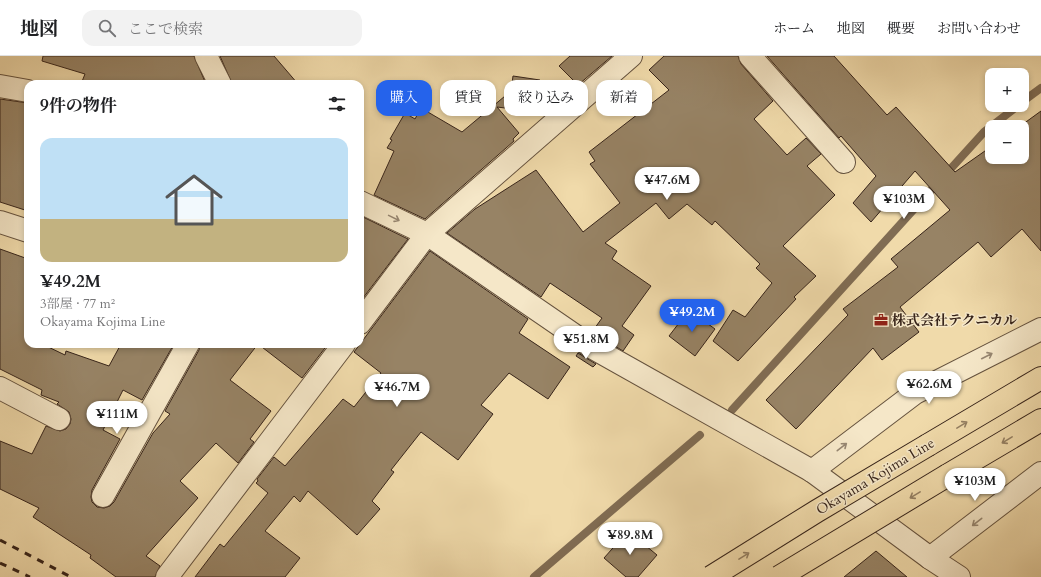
<!DOCTYPE html>
<html lang="ja">
<head>
<meta charset="utf-8">
<style>
	:root { --surface:#fff; --page:#f2f2f2; --text:#202124; --muted:#757577; --line:#e0e0e0; --accent:#2563eb }
	body { margin:0; font-family:Cardo,"Noto Serif JP",serif; background:var(--page); color:var(--text); height:100vh; display:flex; flex-direction:column; font-size:15px; white-space:nowrap }
	* { box-sizing:border-box; margin:0 }
	p { font-size:13px; color:var(--muted) }
	.icon { flex:none; width:22px; height:22px; fill:none; stroke:currentColor; stroke-width:2; stroke-linecap:round; stroke-linejoin:round }
	.map { position:relative; flex:1; overflow:hidden }
	.side { position:absolute; left:24px; top:24px; width:340px; height:268px; display:flex; flex-direction:column; background:var(--surface); border-radius:12px; box-shadow:0 2px 6px #0003 }
	.side>* { flex:none }
	.top-card { position:absolute; left:376px; top:24px; width:380px; height:36px; display:flex; gap:8px }
	.tools { position:absolute; left:985px; top:12px; display:grid; gap:8px }
	.tools a { display:grid; place-items:center; width:44px; height:44px; border-radius:8px; background:var(--surface); box-shadow:0 2px 6px #0003; font-size:20px }
	.price { position:absolute; translate:-50% -34px; padding:0 9px; border-radius:14px; background:#fff; color:#222; font-size:13px; line-height:26px; filter:drop-shadow(0 1px 2px #0008) }
	.price::after { content:''; position:absolute; left:50%; top:24px; width:12px; height:9px; margin-left:-6px; background:inherit; clip-path:polygon(0 0,100% 0,50% 100%) }
	.price.current { background:var(--accent); color:#fff }
	ul { padding:0; list-style:none }
	li { display:grid; align-content:center; gap:8px; height:212px; padding:0 16px }
	li span { display:grid; place-items:center; height:124px; border-radius:12px; color:#555 }
	li>.icon { margin-inline-start:auto }
	span .icon { width:72px; height:72px; fill:#fffc; stroke-width:1 }
	li b { font-size:17px }
	h2 { display:flex; justify-content:space-between; align-items:center; height:48px; padding:0 16px; font-size:17px }
	.chip { padding:0 14px; border-radius:12px; background:var(--surface); box-shadow:0 2px 6px #0003; font-size:14px; line-height:36px }
	.chip.current { background:var(--accent); color:#fff }
	header { display:flex; align-items:center; gap:24px; box-sizing:border-box; height:56px; padding:0 20px; background:var(--surface); border-bottom:1px solid var(--line) }
	header strong { font-size:19px }
	nav { display:flex; gap:22px; margin-inline-start:auto; font-size:14px }
	.search { width:280px; height:36px; background:var(--page); display:flex; align-items:center; gap:10px; box-sizing:border-box; padding:0 14px; border-radius:12px; color:var(--muted); font-size:15px }
	.map>svg:first-child { display:block }
	.lines { fill:none; stroke-linecap:round; stroke-linejoin:round }
	.stream { stroke:#806c53; stroke-width:8 }
	.building { fill:#978365; stroke:#37241a }
	.minor-casing { stroke:#65523e; stroke-width:24 }
	.major-casing { stroke:#37241a; stroke-width:24 }
	.minor { stroke:#f5e7c8; stroke-width:22 }
	.major { stroke:#f0daaa; stroke-width:22 }
	.rail { stroke:#37241a; stroke-width:3; stroke-dasharray:7 7; stroke-linecap:butt }
	.major-bridge-casing { stroke:#37241a; stroke-width:24; stroke-linecap:butt }
	.major-bridge { stroke:#f0daaa; stroke-width:22 }
	.oneway { stroke:#968671 }
	.oneway2 { stroke:#947f62 }
	.labels { text-anchor:middle; stroke-width:3; stroke-linejoin:round; paint-order:stroke }
	.poi-label { font-size:14px; font-weight:bold; fill:#37241a; stroke:#f5e7c8; text-anchor:start }
	.street-label { font-size:14px; fill:#37241a; stroke:#f5e7c8 }
</style>
</head>
<body>
<header>
<strong>地図</strong>
<div class="search"><svg class="icon" aria-label="search" viewBox="0 0 24 24"><circle cx="10" cy="10" r="6"/><path d="M15 15l6 6"/></svg>ここで検索</div>
<nav><a>ホーム</a><a>地図</a><a>概要</a><a>お問い合わせ</a></nav>
</header>
<div class="map">
<svg width="1041" height="521" viewBox="0 0 1041 521">
	<rect width="100%" height="100%" fill="#f0daaa"/>
	<filter id="stains"><feTurbulence type="fractalNoise" baseFrequency=".005" numOctaves="4"/><feColorMatrix values="0 0 0 0 .2 0 0 0 0 .09 0 0 0 0 .02 0 0 0 .5 -.17"/></filter>
	<radialGradient id="worn" r=".72"><stop offset=".6" stop-color="#630" stop-opacity="0"/><stop offset="1" stop-color="#630" stop-opacity=".3"/></radialGradient>
	<g class="lines">
		<g class="stream">
			<polyline points="1022,46 1041,32"/>
			<polyline points="732,354 984,76 1019,49"/>
			<polyline points="534,521 700,379"/>
		</g>
	</g>
	<g class="building">
		<polygon points="43,0 194,0 206,28 81,28 85,18 42,5"/>
		<polygon points="220,0 274,0 298,28 232,28"/>
		<polygon points="570,0 612,0 578,29 559,10"/>
		<polygon points="664,0 738,0 741,8 773,45 754,63 787,99 806,82 821,98 807,110 835,139 783,190 816,220 794,241 796,243 738,305 713,285 733,254 745,261 772,227 756,212 760,208 715,165 712,169 687,148 669,163 656,147 605,187 617,195 612,203 651,230 622,270 634,279 623,295 592,276 602,262 550,227 541,241 447,177 475,153 536,114 583,176 620,147 590,108 595,105 589,96 669,34 649,14"/>
		<polygon points="767,0 834,0 887,59 896,51 955,116 992,90 992,101 1022,101 1022,71 1019,71 1041,55 1041,195 1022,173 991,201 978,186 900,251 919,276 882,304 873,292 796,373 766,344 848,259 843,253 898,211 891,203 950,154 915,115 871,166 853,147 876,120 841,80 839,82"/>
		<polygon points="513,20 540,24 536,56 497,51 519,77 513,83 514,85 425,163 374,139 394,95 387,92 392,84 390,83 405,57 415,63 421,52 462,76 511,35"/>
		<polygon points="0,43 28,47 28,155 0,146"/>
		<polygon points="363,161 408,183 363,242 360,239 360,165"/>
		<polygon points="0,193 28,203 28,288 42,288 65,299 66,295 109,310 121,288 174,288 142,344 123,334 103,374 120,383 92,434 91,441 92,446 97,451 104,452 110,450 114,446 153,377 170,358 165,355 199,294 200,288 258,288 230,324 271,355 250,383 254,386 238,407 216,387 180,425 198,442 146,500 160,510 155,521 116,521 90,502 91,499 33,461 39,452 0,433 0,385 32,398 46,370 60,375 66,373 70,368 71,363 69,356 57,348 59,346 41,339 42,334 0,313"/>
		<polygon points="430,195 528,263 519,277 570,311 548,343 509,317 481,349 493,358 458,404 421,376 391,414 394,416 372,445 380,453 357,479 308,435 300,446 294,440 265,475 300,502 285,521 195,521 220,488 224,491 268,437 256,427 258,425 257,423 274,401 285,410 343,343 354,351 381,317 354,296"/>
		<polygon points="689,254 715,273 695,300 669,280"/>
		<polygon points="258,288 328,288 302,322"/>
		<polygon points="578,297 596,308 593,311 576,300"/>
		<polygon points="628,475 657,499 638,521 626,521 604,502"/>
		<polygon points="876,495 907,521 844,521"/>
	</g>
	<g class="lines">
		<g class="minor-casing">
			<g id="minor">
				<polyline points="206,0 220,28"/>
				<polyline points="750,0 844,106"/>
				<polyline points="0,30 28,35"/>
				<polyline points="360,146 427,178 593,292 812,415 930,502 959,521"/>
				<polyline points="0,166 28,175"/>
				<polyline points="360,267 427,178 631,0"/>
				<polyline points="0,332 59,363"/>
				<polyline points="812,415 915,337 1041,273"/>
				<polyline points="103,440 188,288"/>
				<polyline points="930,502 1041,417"/>
				<polyline points="167,521 344,288"/>
			</g>
		</g>
		<g class="major-casing">
			<g id="major">
				<polyline points="928,389 1041,322"/>
				<polyline points="948,419 1041,364"/>
			</g>
		</g>
		<use href="#minor" class="minor"/>
		<use href="#major" class="major"/>
		<g class="rail">
			<polyline points="0,484 71,521"/>
			<polyline points="0,507 30,521"/>
		</g>
		<g class="major-bridge-casing">
			<g id="major-bridge">
				<polyline points="711,521 817,455 928,389"/>
				<polyline points="779,521 948,419"/>
			</g>
		</g>
		<use href="#major-bridge" class="major-bridge"/>
	</g>
	<defs><path id="oneway-shaft" d="M-6 0H5M1.5-3L5.5 0L1.5 3" fill="none" stroke-width="1.6" stroke-linecap="round" stroke-linejoin="round"/></defs>
	<g class="oneway">
		<use href="#oneway-shaft" transform="translate(394 162) rotate(26)"/>
		<use href="#oneway-shaft" transform="translate(987 300) rotate(-27)"/>
		<use href="#oneway-shaft" transform="translate(842 391) rotate(-38)"/>
		<use href="#oneway-shaft" transform="translate(977 466) rotate(142)"/>
	</g>
	<g class="oneway2">
		<use href="#oneway-shaft" transform="translate(962 369) rotate(-31)"/>
		<use href="#oneway-shaft" transform="translate(1007 384) rotate(149)"/>
		<use href="#oneway-shaft" transform="translate(915 439) rotate(149)"/>
		<use href="#oneway-shaft" transform="translate(744 500) rotate(-32)"/>
	</g>
	<defs>
		<g id="office-bare" transform="scale(1.08)"><path d="M-6-3h4V-5.5h4V-3h4V5H-6ZM-1-4.5V-3h2v-1.5ZM-6 0V1H6V0Z" fill="#8f2418" stroke="#f5e7c8" stroke-width="2.5" paint-order="stroke"/></g>
	</defs>
	<g fill-rule="evenodd">
		<use href="#office-bare" x="881" y="264"/>
	</g>
	<g class="labels">
		<g class="poi-label">
			<text x="892" y="269">株式会社テクニカル</text>
		</g>
		<g class="street-label">
			<text transform="translate(875 420) rotate(-31)" y="5">Okayama Kojima Line</text>
		</g>
	</g>
	<rect width="100%" height="100%" filter="url(#stains)"/>
	<rect width="100%" height="100%" fill="url(#worn)"/>
</svg>
<div class="tools">
<a>+</a>
<a>−</a>
</div>
<b class="price" style="left:667px;top:145px">¥47.6M</b>
<b class="price" style="left:904px;top:164px">¥103M</b>
<b class="price current" style="left:692px;top:277px">¥49.2M</b>
<b class="price" style="left:586px;top:304px">¥51.8M</b>
<b class="price" style="left:929px;top:349px">¥62.6M</b>
<b class="price" style="left:397px;top:352px">¥46.7M</b>
<b class="price" style="left:117px;top:379px">¥111M</b>
<b class="price" style="left:975px;top:446px">¥103M</b>
<b class="price" style="left:630px;top:500px">¥89.8M</b>
<div class="top-card">
<a class="chip current">購入</a>
<a class="chip">賃貸</a>
<a class="chip">絞り込み</a>
<a class="chip">新着</a>
</div>
<section class="side">
<h2>9件の物件<svg class="icon" aria-label="filters" viewBox="0 0 24 24"><path d="M4 7h16M4 17h16"/><circle cx="9" cy="7" r="2"/><circle cx="15" cy="17" r="2"/></svg></h2>
<ul>
<li><span style="background:linear-gradient(#bfe0f5 65%,#c2b280 0)"><svg class="icon" aria-label="home" viewBox="0 0 24 24"><path d="M3 11l9-7 9 7M6 9v11h12V9"/></svg></span><div><b>¥49.2M</b><p>3部屋 · 77 m²</p><p>Okayama Kojima Line</p></div></li>
</ul>
</section>
</div>
</body>
</html>
